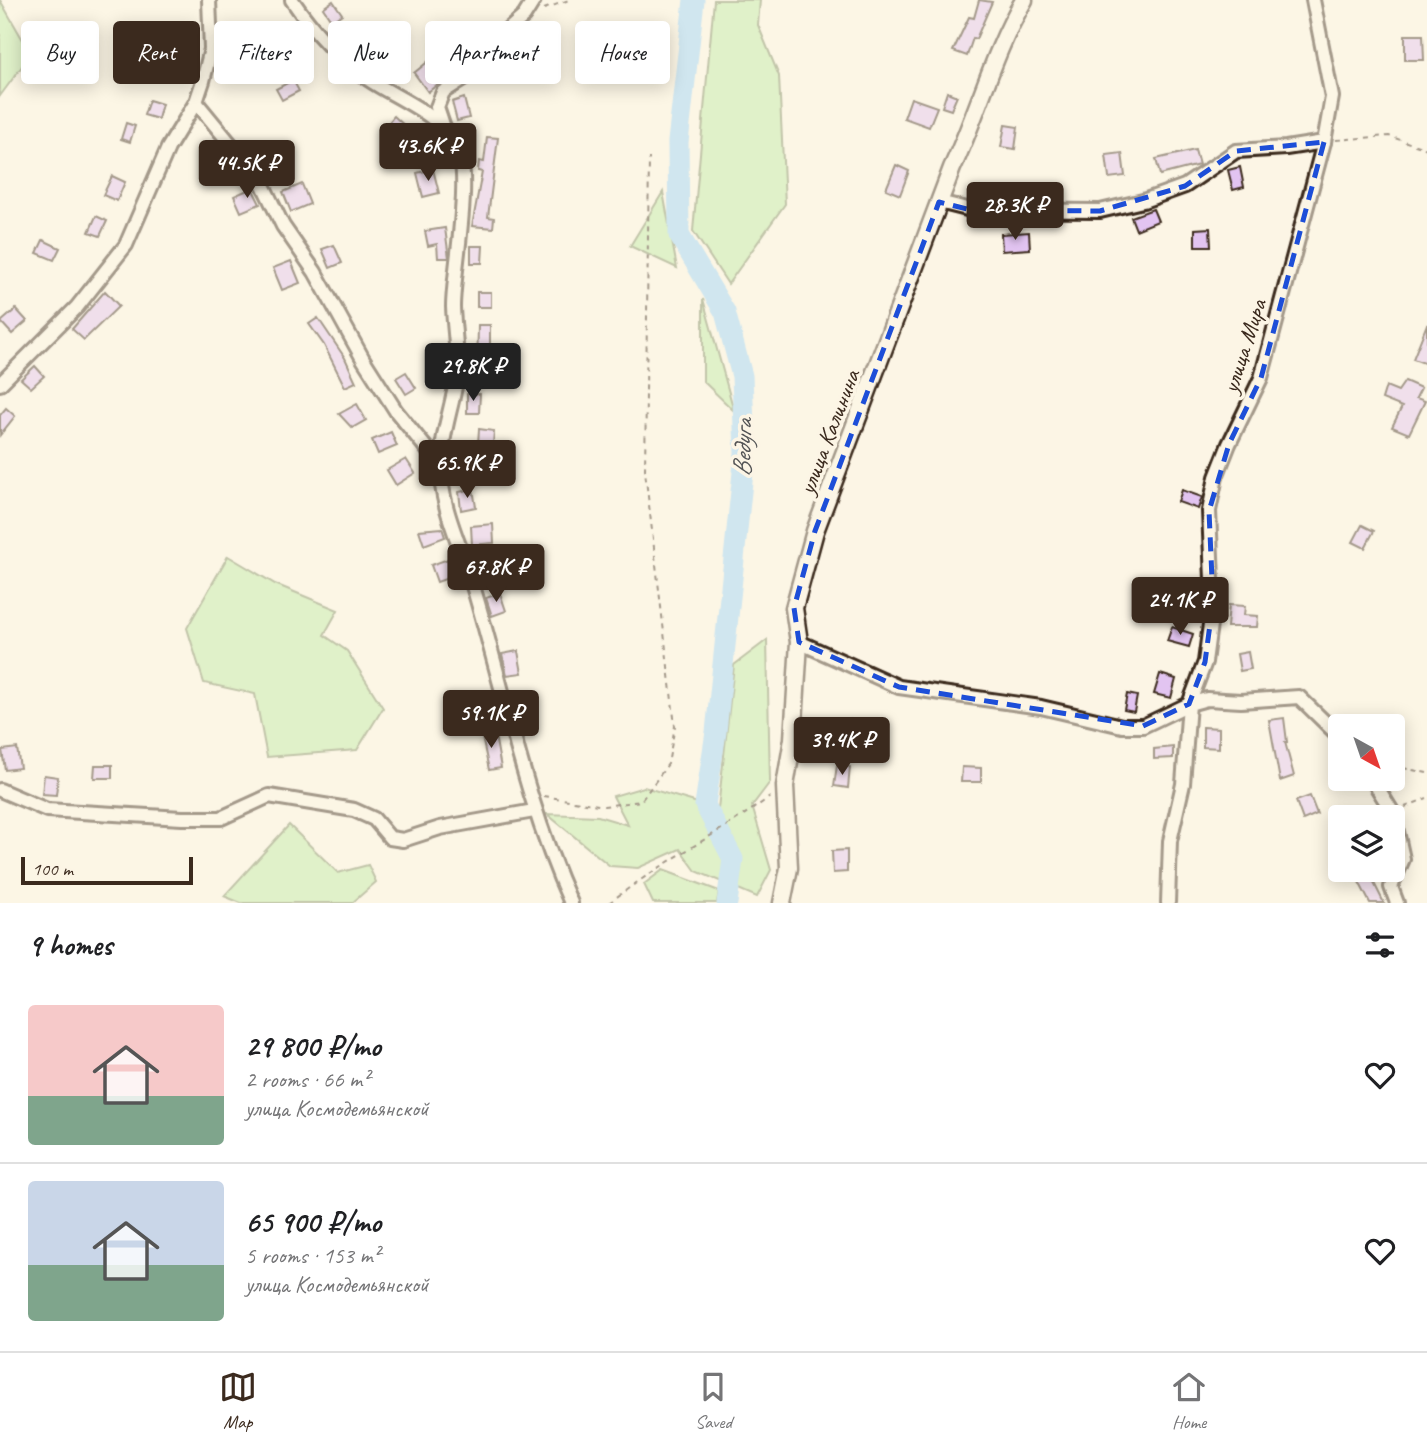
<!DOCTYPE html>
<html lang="en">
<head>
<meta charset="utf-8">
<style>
	:root { --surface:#fff; --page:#f2f2f2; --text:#202124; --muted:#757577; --line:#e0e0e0; --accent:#3b2a1e }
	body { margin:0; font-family:Caveat,sans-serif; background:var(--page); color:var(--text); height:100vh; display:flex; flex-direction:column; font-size:26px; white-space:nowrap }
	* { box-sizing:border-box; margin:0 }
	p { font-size:23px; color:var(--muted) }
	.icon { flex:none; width:38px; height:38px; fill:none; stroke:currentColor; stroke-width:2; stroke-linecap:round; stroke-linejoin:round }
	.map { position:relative; height:903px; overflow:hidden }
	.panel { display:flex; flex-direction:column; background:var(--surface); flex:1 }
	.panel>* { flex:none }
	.hud { position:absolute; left:21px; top:21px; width:700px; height:63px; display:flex; gap:14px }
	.needle { width:46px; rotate:140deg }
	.tools { position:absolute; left:1328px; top:714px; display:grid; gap:14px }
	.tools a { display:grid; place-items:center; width:77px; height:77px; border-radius:7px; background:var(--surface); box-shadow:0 4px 18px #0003; font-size:35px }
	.scale { position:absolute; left:21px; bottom:18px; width:172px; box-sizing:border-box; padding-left:7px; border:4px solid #3b2a1e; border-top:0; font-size:19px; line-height:24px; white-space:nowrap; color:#3b2a1e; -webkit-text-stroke:5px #fcf5e5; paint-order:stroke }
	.price { position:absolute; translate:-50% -60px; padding:0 16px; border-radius:7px; background:var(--accent); color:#fff; font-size:23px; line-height:46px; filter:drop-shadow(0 2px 4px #0008) }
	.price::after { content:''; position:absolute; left:50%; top:42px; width:21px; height:16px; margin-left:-10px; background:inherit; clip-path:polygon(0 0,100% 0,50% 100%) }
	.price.selected { background:#222; color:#fff }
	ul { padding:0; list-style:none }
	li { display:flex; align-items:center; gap:21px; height:175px; padding:0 28px }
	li+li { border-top:2px solid var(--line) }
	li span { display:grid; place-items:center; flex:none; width:196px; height:140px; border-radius:7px; color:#555 }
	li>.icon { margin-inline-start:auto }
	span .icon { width:84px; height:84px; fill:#fffc; stroke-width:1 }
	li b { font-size:30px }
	h2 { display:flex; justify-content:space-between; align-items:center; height:84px; padding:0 28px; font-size:30px }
	.tag { padding:0 24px; border-radius:7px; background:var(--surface); box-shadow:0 4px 18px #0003; font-size:24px; line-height:63px }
	.tag.selected { background:var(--accent); color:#fff }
	.tabs { display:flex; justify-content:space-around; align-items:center; height:98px; border-top:2px solid var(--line); background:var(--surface); font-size:19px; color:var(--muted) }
	.tabs a { display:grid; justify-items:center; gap:4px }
	.tabs .selected { color:var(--accent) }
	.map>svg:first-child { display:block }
	.green { fill:#bfeaa6; stroke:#7d8a62; stroke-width:2 }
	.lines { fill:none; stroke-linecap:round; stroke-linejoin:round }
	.river { stroke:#9bd3fa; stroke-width:21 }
	.building { fill:#e2c4f1; stroke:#3b2a1e; stroke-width:2 }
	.minor-casing { stroke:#3b2a1e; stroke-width:18 }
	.tertiary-casing { stroke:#3b2a1e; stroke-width:21 }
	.path { stroke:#3b2a1e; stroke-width:2; stroke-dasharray:5 5; stroke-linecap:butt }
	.minor { stroke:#fcf5e5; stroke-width:12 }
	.tertiary { stroke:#fcf5e5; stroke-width:16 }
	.marked { fill:none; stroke:#1d4ed8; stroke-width:5; stroke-dasharray:14 9; stroke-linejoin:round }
	.labels { text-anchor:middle; stroke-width:7; stroke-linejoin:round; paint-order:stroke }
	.street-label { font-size:24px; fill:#3b2a1e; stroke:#fcf5e5 }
	.water-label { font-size:26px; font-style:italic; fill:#535455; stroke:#fcf5e5 }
</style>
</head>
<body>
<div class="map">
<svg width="1427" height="903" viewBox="0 0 1427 903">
	<rect width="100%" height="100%" fill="#fcf5e5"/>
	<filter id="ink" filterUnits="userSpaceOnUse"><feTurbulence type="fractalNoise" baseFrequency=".0143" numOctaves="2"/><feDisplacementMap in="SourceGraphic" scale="14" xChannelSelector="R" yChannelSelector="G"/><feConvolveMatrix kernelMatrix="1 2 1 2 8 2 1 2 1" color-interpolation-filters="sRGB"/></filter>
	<g filter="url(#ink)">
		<g class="green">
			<polygon points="0,0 31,54 0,96"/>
			<polygon points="714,0 760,0 758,25 779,76 785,204 728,284 693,231"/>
			<polygon points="663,192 677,268 630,246"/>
			<polygon points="703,299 734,411 703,381"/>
			<polygon points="228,556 275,584 338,610 324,635 347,651 383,708 357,750 267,757 255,694 204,683 187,628"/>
			<polygon points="767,640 770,782 752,806 771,870 757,897 696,871 680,849 638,868 610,866 547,814 598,816 628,825 613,796 644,787 718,809 734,665"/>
			<polygon points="289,825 338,873 368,865 376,882 352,903 241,903 224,896"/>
			<polygon points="663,870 719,891 717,903 653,903 644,884"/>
		</g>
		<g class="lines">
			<polyline class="river" points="694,0 678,142 679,235 725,312 742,376 745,453 716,732 705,805 733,859 727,903"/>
		</g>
		<g class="building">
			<polygon points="979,0 992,2 976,39 973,38 967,56 953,51 969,17 974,18"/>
			<polygon points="333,1 342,14 332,21 323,8"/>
			<polygon points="546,28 551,46 525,52 520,35"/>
			<polygon points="356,32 367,45 358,53 347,41"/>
			<polygon points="1405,35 1423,35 1424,60 1405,60"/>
			<polygon points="161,40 176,44 171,63 156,59"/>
			<polygon points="441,51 448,61 431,73 438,84 428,92 414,73"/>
			<polygon points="293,80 299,91 282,100 276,89"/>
			<polygon points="947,92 957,96 951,110 942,107"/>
			<polygon points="464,98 469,118 457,121 452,102"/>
			<polygon points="911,98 937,107 929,127 904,118"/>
			<polygon points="149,100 162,104 158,119 144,115"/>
			<polygon points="394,116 406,127 394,141 382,131"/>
			<polygon points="126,123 135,126 130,142 121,139"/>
			<polygon points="1005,125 1018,127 1015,149 1001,147"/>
			<polygon points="487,137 498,138 488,217 494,218 493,228 472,226 482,172 478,171 479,161 484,162"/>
			<polygon points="216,147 222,159 206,167 200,155"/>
			<polygon points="1195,150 1199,165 1160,175 1156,159"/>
			<polygon points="1122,153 1125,176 1109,178 1106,155"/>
			<polygon points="896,165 909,171 900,195 886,189"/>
			<polygon points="1240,167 1244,187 1233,190 1228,170"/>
			<polygon points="433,169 439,193 423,197 417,173"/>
			<polygon points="112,176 125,182 117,201 103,195"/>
			<polygon points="302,184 310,204 291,212 283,192"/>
			<polygon points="252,188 260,204 241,212 234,196"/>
			<polygon points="1153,209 1158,221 1136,230 1131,217"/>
			<polygon points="96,216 107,221 100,236 89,232"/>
			<polygon points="445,228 449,258 438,258 437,244 428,246 425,231"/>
			<polygon points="1210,228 1211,246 1195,246 1195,229"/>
			<polygon points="1029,232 1030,249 1002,251 1001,234"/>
			<polygon points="43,240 60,248 54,260 37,253"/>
			<polygon points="334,245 342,263 330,268 322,249"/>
			<polygon points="471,246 483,246 482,263 471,263"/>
			<polygon points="291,261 300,283 282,290 273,268"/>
			<polygon points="105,291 119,306 84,340 72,329"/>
			<rect x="477" y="292" width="14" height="15"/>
			<polygon points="16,309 27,321 12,334 1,322"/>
			<polygon points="318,318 345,358 356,382 345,387 324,345 309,324"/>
			<polygon points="1427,324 1427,364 1413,359"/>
			<polygon points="478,325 490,325 490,374 477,373"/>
			<polygon points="35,366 44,376 31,388 21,379"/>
			<polygon points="406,372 416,388 406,394 396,378"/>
			<polygon points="1405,381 1421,388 1416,398 1425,401 1409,434 1392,427 1402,407 1382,399 1386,386 1398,391"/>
			<polygon points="467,394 480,394 479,413 467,413"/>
			<polygon points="357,404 366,420 352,428 339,414"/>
			<polygon points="6,408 15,416 0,435 0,415"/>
			<polygon points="479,429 494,431 493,445 478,444"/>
			<polygon points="391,432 397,446 378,454 372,440"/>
			<polygon points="460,453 475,453 475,473 461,474"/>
			<polygon points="406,459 415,473 396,485 387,470"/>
			<polygon points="473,489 476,507 461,510 459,492"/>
			<polygon points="1182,490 1202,497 1198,509 1178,502"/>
			<polygon points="493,524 494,543 472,545 471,526"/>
			<polygon points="1362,525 1374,531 1365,548 1353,542"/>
			<polygon points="442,528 445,537 424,545 419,530"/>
			<polygon points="448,559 454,576 437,582 431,565"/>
			<polygon points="490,559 493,576 483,578 479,561"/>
			<polygon points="1165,586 1185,586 1185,606 1166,607"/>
			<polygon points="500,593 506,611 492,616 486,598"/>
			<polygon points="1229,605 1245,606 1244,615 1258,616 1257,627 1227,627"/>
			<polygon points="1172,627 1193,634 1189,647 1167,641"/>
			<polygon points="518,651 522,673 507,675 502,654"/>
			<polygon points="1248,652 1251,669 1240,671 1237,654"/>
			<polygon points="1160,674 1176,679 1171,698 1154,694"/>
			<polygon points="1127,694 1137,696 1134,712 1124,710"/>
			<polygon points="532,700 535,716 524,719 520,703"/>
			<polygon points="1284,718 1287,742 1285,742 1294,776 1280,781 1269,720"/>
			<polygon points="851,720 863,722 860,740 849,739"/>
			<polygon points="1203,727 1219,728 1219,748 1203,747"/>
			<polygon points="494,730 501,768 489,770 481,732"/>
			<polygon points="1173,747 1173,758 1154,759 1154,749"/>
			<polygon points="17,748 20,768 5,770 2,750"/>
			<polygon points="95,765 112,765 112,778 94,778"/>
			<polygon points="837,765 850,767 848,788 834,786"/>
			<polygon points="962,767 981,768 981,782 961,782"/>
			<polygon points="44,775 58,777 56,795 42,794"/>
			<polygon points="1310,796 1317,814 1303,820 1296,801"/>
			<polygon points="847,850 847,872 833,873 832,851"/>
			<polygon points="1368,871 1384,903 1370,903 1357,878"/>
		</g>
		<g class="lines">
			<g class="minor-casing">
				<g id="minor">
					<path d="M292,0C313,31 337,58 368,79C396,98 440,114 457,145C473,176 453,271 453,307C454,333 459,355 456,381C452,408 441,436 441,464C439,506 462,547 473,586C505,693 525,801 571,903"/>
					<polyline points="196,102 261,181 283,226 315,272 363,359 396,411 440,465"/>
					<polyline points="444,128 437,107 443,92 476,71 500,37 524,16 534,0"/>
					<polyline points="939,202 971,210 1100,211 1143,201 1185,186 1236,151 1286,148 1324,142"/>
					<polyline points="0,384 77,307 126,245 168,148 196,102 203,81 211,49 209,0"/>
					<polyline points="799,642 899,687 1041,707 1122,726 1143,726 1189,704 1205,662 1213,602 1209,511 1216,477 1229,444 1261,378 1324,142 1332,97 1313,0"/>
					<polyline points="1372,779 1393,813 1403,859 1391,887 1397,903"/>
					<polyline points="0,790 47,810 182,818 221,818 269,796 354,810 374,819 390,838 403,840 440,828 534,811"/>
					<polyline points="1168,903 1170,841 1183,784 1189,704 1207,699 1241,701 1299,697 1340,737"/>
				</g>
			</g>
			<g class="tertiary-casing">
				<path id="tertiary" d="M782,903L789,868L785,786L793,739L799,642L794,608L815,531L952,168C978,113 993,53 1024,0"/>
			</g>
			<g class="path">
				<polyline points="544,9 569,0"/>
				<polyline points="1336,140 1389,136 1427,149"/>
				<polyline points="1393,766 1427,773"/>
				<polyline points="544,796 604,806 641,801 668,764 675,726 645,471 649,158"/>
				<polyline points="1405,807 1427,798"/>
				<path d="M609,903C660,863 718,834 770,797"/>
			</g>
			<use href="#minor" class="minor"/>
			<use href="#tertiary" class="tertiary"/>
		</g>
	</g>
	<path d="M0 0H1427V903H0ZM1324,142L1261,378L1229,444L1209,511L1213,602L1205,662L1189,704L1143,726L899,687L799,642L794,608L815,531L939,202L971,210L1100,211L1185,186L1236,151Z" fill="#fcf5e5" fill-opacity=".55" fill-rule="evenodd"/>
	<path class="marked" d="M1324,142L1261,378L1229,444L1209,511L1213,602L1205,662L1189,704L1143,726L899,687L799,642L794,608L815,531L939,202L971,210L1100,211L1185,186L1236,151Z"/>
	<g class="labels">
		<g class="street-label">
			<text transform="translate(1244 346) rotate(-72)" y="8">улица Мира</text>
			<text transform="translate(829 432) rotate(-69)" y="8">улица Калинина</text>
		</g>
		<g class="water-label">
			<text transform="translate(742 448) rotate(-88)" y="9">Ведуга</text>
		</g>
	</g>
</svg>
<div class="tools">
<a><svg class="needle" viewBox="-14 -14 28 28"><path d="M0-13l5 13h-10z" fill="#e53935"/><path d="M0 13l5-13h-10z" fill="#757577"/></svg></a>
<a><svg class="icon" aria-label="layers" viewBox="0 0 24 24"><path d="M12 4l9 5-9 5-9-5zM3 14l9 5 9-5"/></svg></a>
</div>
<div class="scale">100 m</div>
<b class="price" style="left:428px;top:183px">43.6K ₽</b>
<b class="price" style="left:247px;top:200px">44.5K ₽</b>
<b class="price" style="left:1015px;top:242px">28.3K ₽</b>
<b class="price selected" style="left:473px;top:403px">29.8K ₽</b>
<b class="price" style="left:467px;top:500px">65.9K ₽</b>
<b class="price" style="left:496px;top:604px">67.8K ₽</b>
<b class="price" style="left:1180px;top:637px">24.1K ₽</b>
<b class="price" style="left:491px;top:750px">59.1K ₽</b>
<b class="price" style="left:842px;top:777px">39.4K ₽</b>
<div class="hud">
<a class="tag">Buy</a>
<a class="tag selected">Rent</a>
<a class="tag">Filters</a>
<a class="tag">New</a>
<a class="tag">Apartment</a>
<a class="tag">House</a>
</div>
</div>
<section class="panel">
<h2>9 homes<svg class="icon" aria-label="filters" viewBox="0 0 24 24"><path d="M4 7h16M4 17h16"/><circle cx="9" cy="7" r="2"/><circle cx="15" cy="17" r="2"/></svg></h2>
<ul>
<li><span style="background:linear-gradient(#f6c9c9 65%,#7fa58c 0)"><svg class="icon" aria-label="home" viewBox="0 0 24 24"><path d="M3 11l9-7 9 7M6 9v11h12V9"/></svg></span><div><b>29 800 ₽/mo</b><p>2 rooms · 66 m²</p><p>улица Космодемьянской</p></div><svg class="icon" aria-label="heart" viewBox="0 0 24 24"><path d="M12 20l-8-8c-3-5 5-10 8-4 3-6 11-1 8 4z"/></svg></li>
<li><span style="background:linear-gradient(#c9d6e8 60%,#7fa58c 0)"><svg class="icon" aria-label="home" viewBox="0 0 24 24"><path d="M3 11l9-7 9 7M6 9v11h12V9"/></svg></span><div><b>65 900 ₽/mo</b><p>5 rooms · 153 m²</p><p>улица Космодемьянской</p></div><svg class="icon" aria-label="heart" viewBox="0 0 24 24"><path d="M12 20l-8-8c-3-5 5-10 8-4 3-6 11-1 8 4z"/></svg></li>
</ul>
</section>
<nav class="tabs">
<a class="selected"><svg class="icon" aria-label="map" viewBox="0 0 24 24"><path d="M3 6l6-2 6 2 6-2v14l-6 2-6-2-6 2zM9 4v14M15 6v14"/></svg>Map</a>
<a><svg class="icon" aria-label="saved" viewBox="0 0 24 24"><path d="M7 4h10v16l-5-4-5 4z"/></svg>Saved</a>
<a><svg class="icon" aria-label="home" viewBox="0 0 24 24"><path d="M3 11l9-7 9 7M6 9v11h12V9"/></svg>Home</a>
</nav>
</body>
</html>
